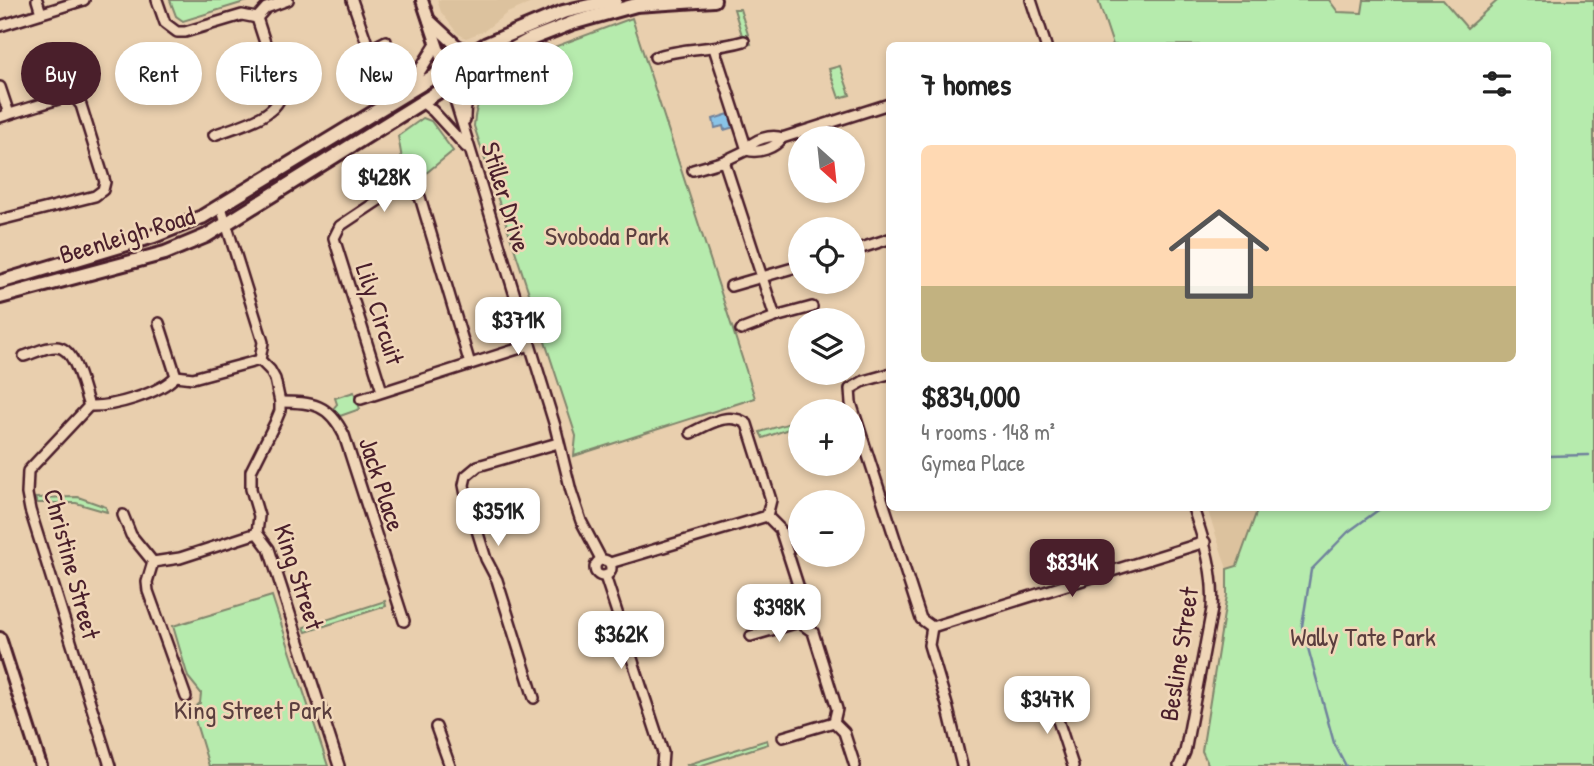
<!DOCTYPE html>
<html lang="en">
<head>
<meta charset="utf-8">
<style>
	:root { --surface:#fff; --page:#f2f2f2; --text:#222; --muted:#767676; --line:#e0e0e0; --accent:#4a1f2b }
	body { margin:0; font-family:"Patrick Hand",sans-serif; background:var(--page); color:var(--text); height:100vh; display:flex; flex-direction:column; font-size:26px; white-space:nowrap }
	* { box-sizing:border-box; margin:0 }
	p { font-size:23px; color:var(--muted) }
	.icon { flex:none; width:38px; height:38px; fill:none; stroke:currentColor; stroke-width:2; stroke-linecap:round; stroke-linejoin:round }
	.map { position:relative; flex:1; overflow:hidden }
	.details { position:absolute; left:886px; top:42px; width:665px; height:469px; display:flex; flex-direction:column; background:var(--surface); border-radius:10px; box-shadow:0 4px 10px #0003 }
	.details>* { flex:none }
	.hud { position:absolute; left:21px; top:42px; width:665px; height:63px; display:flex; gap:14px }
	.needle { width:46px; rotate:153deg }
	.controls { position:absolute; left:788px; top:126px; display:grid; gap:14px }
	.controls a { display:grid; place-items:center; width:77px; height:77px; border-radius:50%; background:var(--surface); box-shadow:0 4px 10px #0003; font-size:35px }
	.price { position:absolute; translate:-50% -60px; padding:0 16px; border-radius:14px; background:#fff; color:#222; font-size:23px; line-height:46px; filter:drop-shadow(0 2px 4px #0008) }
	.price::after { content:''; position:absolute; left:50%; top:42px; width:21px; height:16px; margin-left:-10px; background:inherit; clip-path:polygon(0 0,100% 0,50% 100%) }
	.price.selected { background:var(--accent); color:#fff }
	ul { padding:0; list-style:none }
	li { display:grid; align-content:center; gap:14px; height:371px; padding:0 35px }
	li+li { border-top:2px solid var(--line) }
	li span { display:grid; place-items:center; height:217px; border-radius:10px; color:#555 }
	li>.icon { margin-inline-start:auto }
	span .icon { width:126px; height:126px; fill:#fffc; stroke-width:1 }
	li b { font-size:30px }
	h2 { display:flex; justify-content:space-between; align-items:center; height:84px; padding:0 35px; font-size:30px }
	.chip { padding:0 24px; border-radius:32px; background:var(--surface); box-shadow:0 4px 10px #0003; font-size:24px; line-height:63px }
	.chip.selected { background:var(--accent); color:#fff }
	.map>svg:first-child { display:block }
	.built { fill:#dcc29e }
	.green { fill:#b6ebad; stroke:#80856c; stroke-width:2 }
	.water { fill:#89c4e8; stroke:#70829c; stroke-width:2 }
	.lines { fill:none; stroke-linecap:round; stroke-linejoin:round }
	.stream { stroke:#70829c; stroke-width:2.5 }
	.minor-casing { stroke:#4a1f2b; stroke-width:14 }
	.tertiary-casing { stroke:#4a1f2b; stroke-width:16 }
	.secondary-casing { stroke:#4a1f2b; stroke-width:18 }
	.minor { stroke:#f0d6b8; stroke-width:9 }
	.tertiary { stroke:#f0d6b8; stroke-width:10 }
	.secondary { stroke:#f0d6b8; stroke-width:12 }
	.labels { text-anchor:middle; stroke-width:5; stroke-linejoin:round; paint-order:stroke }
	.street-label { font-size:26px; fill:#4a1f2b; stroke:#f0d6b8 }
	.park-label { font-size:26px; fill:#5a3e3e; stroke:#f0d6b8 }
</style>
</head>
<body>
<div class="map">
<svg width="1594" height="766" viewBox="0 0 1594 766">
	<rect width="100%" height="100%" fill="#e9cfae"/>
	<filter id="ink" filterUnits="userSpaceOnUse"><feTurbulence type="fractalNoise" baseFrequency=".0143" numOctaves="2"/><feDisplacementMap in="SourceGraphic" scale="14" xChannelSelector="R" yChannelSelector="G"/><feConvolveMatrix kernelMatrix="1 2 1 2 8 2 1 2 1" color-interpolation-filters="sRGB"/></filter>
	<g filter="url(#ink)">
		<g class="built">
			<polygon points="437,0 562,0 539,0 507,13 484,31 466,38 458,34 441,12"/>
			<polygon points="1207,508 1258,508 1237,566 1227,569"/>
		</g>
		<g class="green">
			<polygon points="170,0 251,0 183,21 176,16"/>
			<polygon points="1098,0 1329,0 1338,12 1362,13 1364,0 1443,0 1467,28 1498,0 1594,0 1594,766 1209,766 1202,751 1227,595 1227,569 1237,566 1258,508 1547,508 1547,46 1113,45"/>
			<polygon points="734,9 740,9 751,44 745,45"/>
			<path d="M632,18L755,398L574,456L576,436L474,126C475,98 491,77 517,65C528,61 537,58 546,50Z"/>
			<polygon points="840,66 850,95 839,98 829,69"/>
			<polygon points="423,118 431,121 453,151 414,183 406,182 398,136"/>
			<polygon points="354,392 360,409 340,416 333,409 337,404 335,398"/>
			<polygon points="800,420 800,425 763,438 760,432"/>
			<polygon points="78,497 106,507 107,512 76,503 37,503 35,498"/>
			<polygon points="272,596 328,766 209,766 192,710 200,703 201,693 188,677 173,626"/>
			<polygon points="385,601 386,606 306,632 304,627"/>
			<polygon points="767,740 768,744 699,766 686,765"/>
		</g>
		<polygon class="water" points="729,114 734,127 724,130 723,126 715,128 713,119"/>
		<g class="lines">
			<g class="stream">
				<polyline points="1547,456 1589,455"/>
				<polyline points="1346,766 1334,743 1302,626 1311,570 1348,532 1381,508"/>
			</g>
			<g class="minor-casing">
				<g id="minor">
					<polyline points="37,0 41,13"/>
					<polyline points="157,0 165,23 177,32 185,32 242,15 257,18 266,8 288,0"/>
					<polyline points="352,0 369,49"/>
					<polyline points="1031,0 1046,46"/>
					<polyline points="0,26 84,0"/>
					<polyline points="714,48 747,150"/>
					<path d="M655,57C683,47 714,50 744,41"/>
					<polyline points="353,58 386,41"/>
					<polyline points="450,84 555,426 571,491 581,521 601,559"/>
					<polyline points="0,87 9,114"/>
					<polyline points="422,102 433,111 466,147"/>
					<polyline points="0,117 68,96 76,99 81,105 105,182 103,190 95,196 0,220"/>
					<path d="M465,120C463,89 488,73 511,55"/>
					<path d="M214,135C234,127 280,117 281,92L257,18"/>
					<path d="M747,150C758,154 775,148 782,138L889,104"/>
					<polyline points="724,161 775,317"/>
					<path d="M693,170L724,161L747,150C752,139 772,134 782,138"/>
					<polyline points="221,207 263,342 260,360 270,370 275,379 280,402 280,411 275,423 251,471 251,489 259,516 257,533 269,549 339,766"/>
					<polyline points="852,251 889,239"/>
					<polyline points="731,286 800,266"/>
					<polyline points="159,323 176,376"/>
					<polyline points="741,330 775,317 812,307"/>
					<path d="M24,356C34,353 45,347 56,347C76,347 83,390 89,406"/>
					<polyline points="889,374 864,381 850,389 851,403 921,619 932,627"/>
					<polyline points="382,391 334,238 340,226 397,188 408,187 420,197 470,364"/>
					<polyline points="361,399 530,345"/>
					<path d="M280,402C313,402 329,404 344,435L404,621"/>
					<path d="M691,433C709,424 729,411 747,424L771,500L767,516"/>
					<polyline points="123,515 131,535 153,562 180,558 257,533"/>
					<circle cx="603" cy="568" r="8"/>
					<polyline points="153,562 147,582 148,591 186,697"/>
					<polyline points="610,563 767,516 780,529 805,607 799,622 813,632 837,709 834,722 844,732 855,766"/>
					<polyline points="605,576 663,753 662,766"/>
					<polyline points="932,627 1205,542"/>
					<polyline points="932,627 929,645 947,705 962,766"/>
					<polyline points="751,636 799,622"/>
					<polyline points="1050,696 1073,766"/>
					<polyline points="534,698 497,580 486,559 466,495 464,485 466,476 478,466 558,443"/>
					<polyline points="436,727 450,766"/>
					<polyline points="783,737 834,722"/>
					<path d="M110,766L30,510L27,494L28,471L89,406C113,407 159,394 176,376L193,378L260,360"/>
					<path d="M1179,766L1185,752L1212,609C1215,573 1204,541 1193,508"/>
				</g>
			</g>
			<g class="tertiary-casing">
				<g id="tertiary">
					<polyline points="422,0 450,84"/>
					<polyline points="429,20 457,46 471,53"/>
					<polyline points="407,91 436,45"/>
					<polyline points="0,638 41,766"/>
				</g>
			</g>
			<g class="secondary-casing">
				<g id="secondary">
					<polyline points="0,282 154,236 202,217 487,44 563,12 615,0"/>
					<polyline points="0,297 165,253 206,236 462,77 531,39 572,23 636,5 714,0"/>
				</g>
			</g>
			<use href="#minor" class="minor"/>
			<use href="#tertiary" class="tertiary"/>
			<use href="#secondary" class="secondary"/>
		</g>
	</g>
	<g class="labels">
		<g class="street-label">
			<text transform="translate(506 197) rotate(73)" y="9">Stiller Drive</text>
			<text transform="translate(127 235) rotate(-17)" y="9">Beenleigh Road</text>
			<text transform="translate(380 314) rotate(72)" y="9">Lily Circuit</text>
			<text transform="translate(382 484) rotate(72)" y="9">Jack Place</text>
			<text transform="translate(72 564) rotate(75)" y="9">Christine Street</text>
			<text transform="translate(299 577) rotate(72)" y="9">King Street</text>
			<text transform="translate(1179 654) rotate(-81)" y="9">Besline Street</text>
		</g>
		<g class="park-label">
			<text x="607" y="245">Svoboda Park</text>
			<text x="1363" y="646">Wally Tate Park</text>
			<text x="253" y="719">King Street Park</text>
		</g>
	</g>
</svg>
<div class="controls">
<a><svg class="needle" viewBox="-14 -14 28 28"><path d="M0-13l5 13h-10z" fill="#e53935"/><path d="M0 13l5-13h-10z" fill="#767676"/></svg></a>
<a><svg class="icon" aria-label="locate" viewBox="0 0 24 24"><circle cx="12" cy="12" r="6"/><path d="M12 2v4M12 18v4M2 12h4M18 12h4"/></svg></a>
<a><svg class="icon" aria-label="layers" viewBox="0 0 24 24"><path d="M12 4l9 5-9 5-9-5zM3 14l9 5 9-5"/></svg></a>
<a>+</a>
<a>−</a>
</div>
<b class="price" style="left:384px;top:214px">$428K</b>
<b class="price" style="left:518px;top:357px">$371K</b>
<b class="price" style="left:498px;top:548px">$351K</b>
<b class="price selected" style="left:1072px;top:599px">$834K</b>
<b class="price" style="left:779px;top:644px">$398K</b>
<b class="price" style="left:621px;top:671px">$362K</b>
<b class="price" style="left:1047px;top:736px">$347K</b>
<div class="hud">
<a class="chip selected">Buy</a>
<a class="chip">Rent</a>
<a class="chip">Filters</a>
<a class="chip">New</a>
<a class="chip">Apartment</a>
</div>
<section class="details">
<h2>7 homes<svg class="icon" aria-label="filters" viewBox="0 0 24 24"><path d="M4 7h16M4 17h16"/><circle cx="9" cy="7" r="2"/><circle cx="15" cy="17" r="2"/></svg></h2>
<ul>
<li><span style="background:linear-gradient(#ffd9b3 65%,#c2b280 0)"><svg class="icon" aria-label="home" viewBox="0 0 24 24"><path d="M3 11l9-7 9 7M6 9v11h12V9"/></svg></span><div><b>$834,000</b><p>4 rooms · 148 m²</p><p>Gymea Place</p></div></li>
</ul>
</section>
</div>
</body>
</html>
